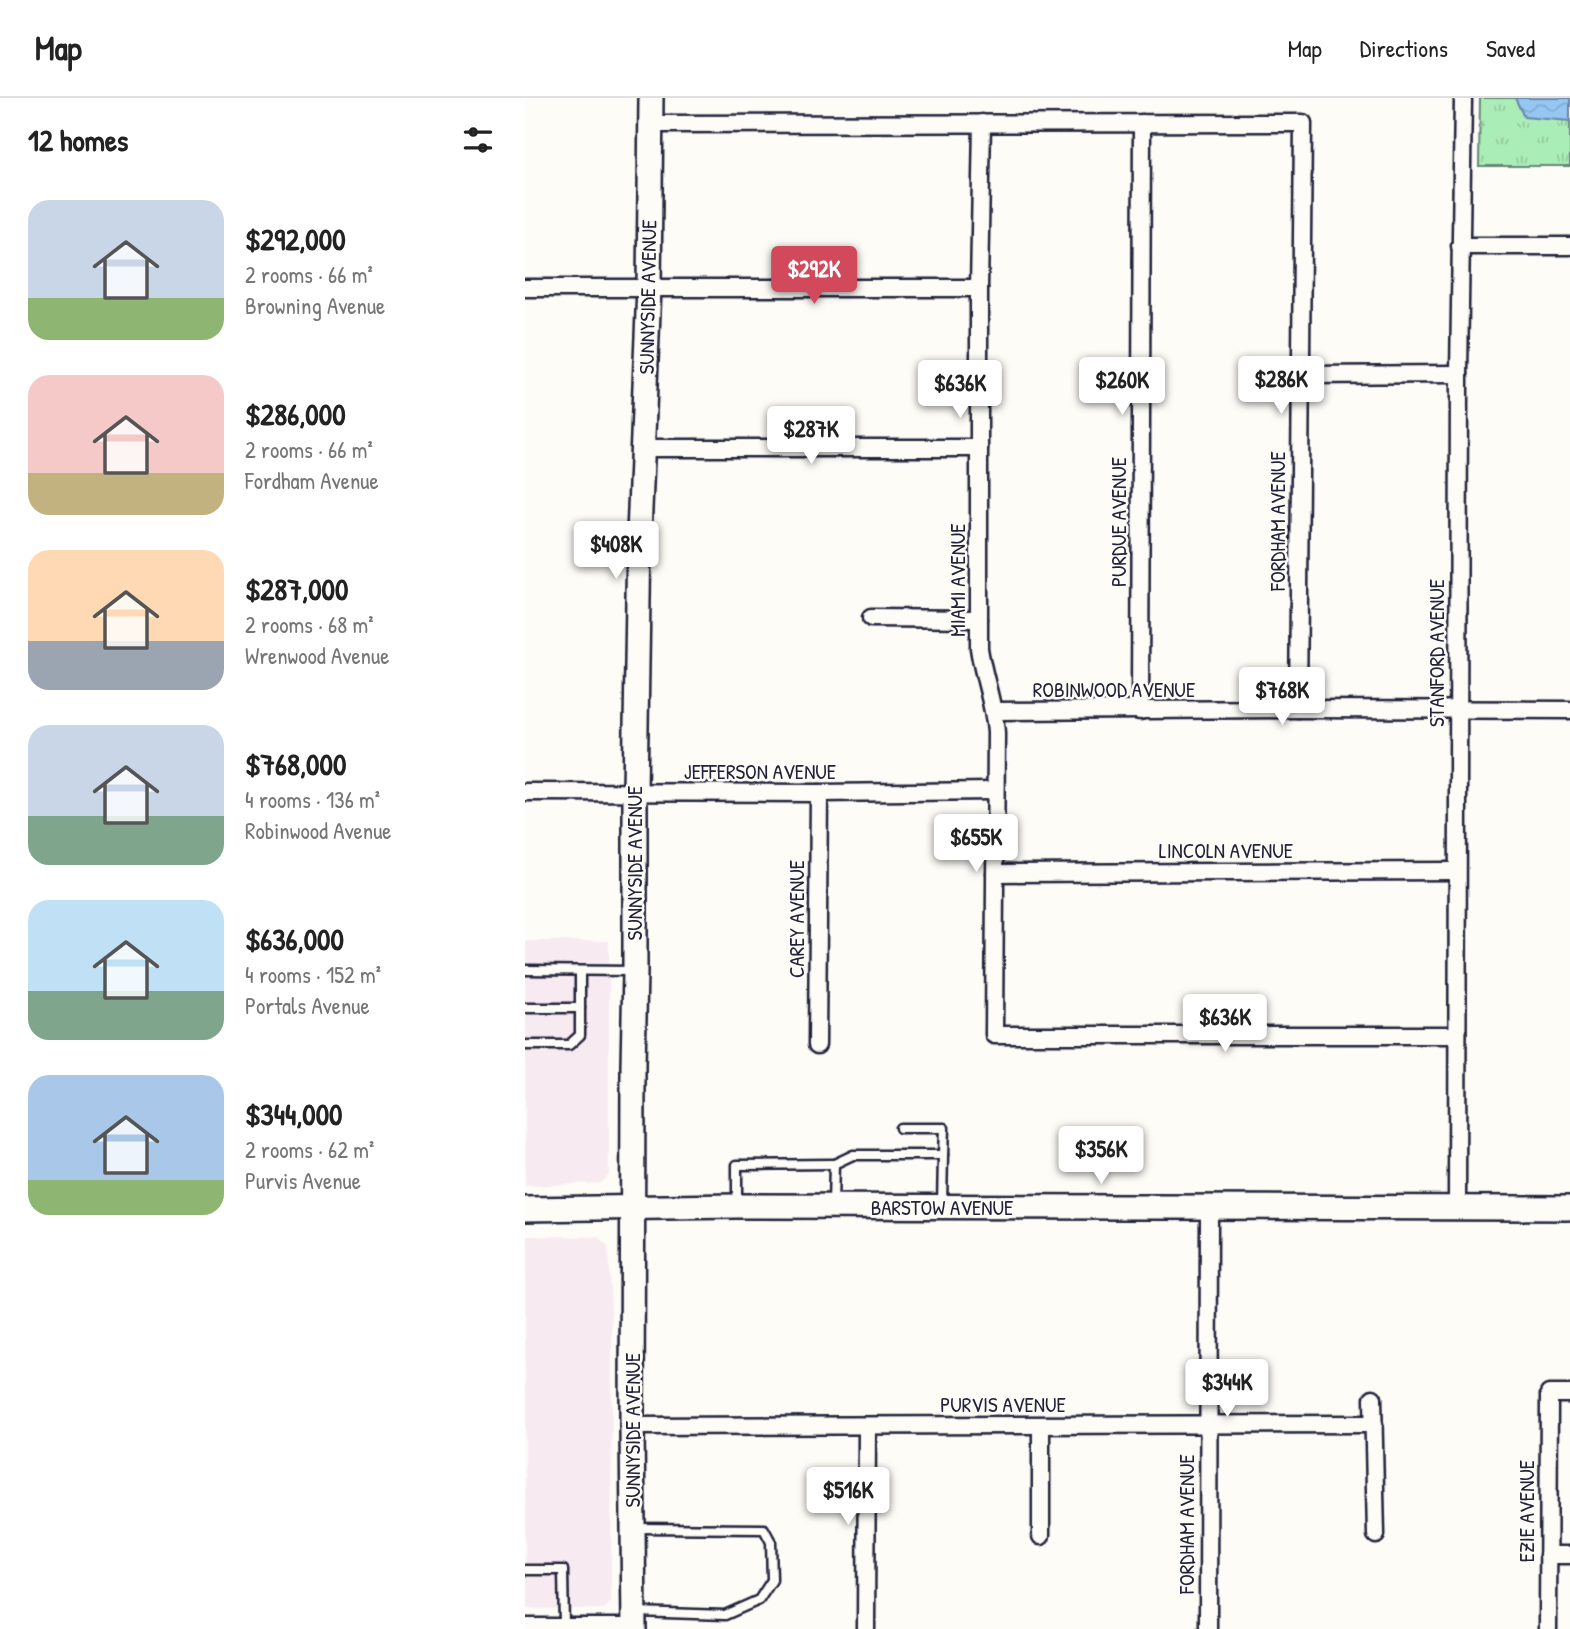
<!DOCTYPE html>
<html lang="en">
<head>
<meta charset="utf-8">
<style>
	:root { --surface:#fff; --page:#f2f2f2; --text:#222; --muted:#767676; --line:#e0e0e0; --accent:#d1495b }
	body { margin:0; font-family:"Patrick Hand",sans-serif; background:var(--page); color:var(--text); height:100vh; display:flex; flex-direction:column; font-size:26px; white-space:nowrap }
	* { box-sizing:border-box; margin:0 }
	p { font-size:23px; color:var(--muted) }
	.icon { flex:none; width:38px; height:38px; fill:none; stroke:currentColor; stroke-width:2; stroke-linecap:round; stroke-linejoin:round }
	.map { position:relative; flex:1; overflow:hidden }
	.sheet { display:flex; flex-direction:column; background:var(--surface); width:525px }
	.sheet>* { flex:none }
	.price { position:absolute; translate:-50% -60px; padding:0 16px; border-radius:7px; background:#fff; color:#222; font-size:23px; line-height:46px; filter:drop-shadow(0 2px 4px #0008) }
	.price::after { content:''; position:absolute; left:50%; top:42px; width:21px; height:16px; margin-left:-10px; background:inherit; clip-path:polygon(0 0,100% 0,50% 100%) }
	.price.selected { background:var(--accent); color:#fff }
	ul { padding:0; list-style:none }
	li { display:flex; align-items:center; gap:21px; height:175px; padding:0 28px }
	li span { display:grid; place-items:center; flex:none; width:196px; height:140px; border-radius:21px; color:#555 }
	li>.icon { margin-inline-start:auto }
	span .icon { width:84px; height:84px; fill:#fffc; stroke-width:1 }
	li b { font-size:30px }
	h2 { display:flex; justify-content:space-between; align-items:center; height:84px; padding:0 28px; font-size:30px }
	header { display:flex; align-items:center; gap:42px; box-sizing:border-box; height:98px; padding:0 35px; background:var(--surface); border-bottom:2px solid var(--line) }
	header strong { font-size:33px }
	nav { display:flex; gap:38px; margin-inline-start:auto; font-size:24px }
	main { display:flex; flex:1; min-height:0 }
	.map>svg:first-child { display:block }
	.built { fill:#f8eaf1 }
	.grass { fill:url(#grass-tufts); stroke:#668879; stroke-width:2 }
	.water { fill:url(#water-waves); stroke:#6885a9; stroke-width:2 }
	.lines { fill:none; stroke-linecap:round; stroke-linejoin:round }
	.lane-casing { stroke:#22223b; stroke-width:13 }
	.street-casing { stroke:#22223b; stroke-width:21 }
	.secondary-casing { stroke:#22223b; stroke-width:28 }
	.lane { stroke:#fdfcf7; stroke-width:8 }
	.street { stroke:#fdfcf7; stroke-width:16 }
	.secondary { stroke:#fdfcf7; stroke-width:23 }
	.labels { text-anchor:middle; stroke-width:5; stroke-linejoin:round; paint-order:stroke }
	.street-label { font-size:21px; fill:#22223b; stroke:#fdfcf7 }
</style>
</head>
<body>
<header>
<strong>Map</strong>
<nav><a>Map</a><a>Directions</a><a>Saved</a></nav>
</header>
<main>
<section class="sheet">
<h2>12 homes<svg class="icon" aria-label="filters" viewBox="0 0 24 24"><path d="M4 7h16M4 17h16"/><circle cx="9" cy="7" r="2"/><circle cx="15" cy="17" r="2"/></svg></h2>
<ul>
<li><span style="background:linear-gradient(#c9d6e8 70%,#8fb573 0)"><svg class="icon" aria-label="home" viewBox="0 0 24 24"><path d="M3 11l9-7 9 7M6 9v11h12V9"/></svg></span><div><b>$292,000</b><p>2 rooms · 66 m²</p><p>Browning Avenue</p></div></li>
<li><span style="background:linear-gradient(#f6c9c9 70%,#c2b280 0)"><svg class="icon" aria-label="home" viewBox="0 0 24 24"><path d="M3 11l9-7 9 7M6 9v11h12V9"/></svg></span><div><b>$286,000</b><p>2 rooms · 66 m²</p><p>Fordham Avenue</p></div></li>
<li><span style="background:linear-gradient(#ffd9b3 65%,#9aa5b1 0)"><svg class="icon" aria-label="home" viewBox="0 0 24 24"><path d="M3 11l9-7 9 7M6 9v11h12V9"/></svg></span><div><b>$287,000</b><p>2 rooms · 68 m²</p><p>Wrenwood Avenue</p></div></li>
<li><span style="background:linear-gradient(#c9d6e8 65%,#7fa58c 0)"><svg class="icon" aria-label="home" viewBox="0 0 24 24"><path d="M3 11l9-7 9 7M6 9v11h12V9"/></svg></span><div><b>$768,000</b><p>4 rooms · 136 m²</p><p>Robinwood Avenue</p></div></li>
<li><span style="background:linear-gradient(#bfe0f5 65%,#7fa58c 0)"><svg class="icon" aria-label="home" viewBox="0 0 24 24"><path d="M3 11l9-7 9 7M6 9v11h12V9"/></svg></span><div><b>$636,000</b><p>4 rooms · 152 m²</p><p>Portals Avenue</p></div></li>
<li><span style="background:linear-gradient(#a9c7e8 75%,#8fb573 0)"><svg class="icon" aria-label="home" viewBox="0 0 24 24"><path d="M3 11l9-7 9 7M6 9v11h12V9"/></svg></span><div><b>$344,000</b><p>2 rooms · 62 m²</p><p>Purvis Avenue</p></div></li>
</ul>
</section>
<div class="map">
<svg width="1045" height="1531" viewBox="0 0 1045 1531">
	<defs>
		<pattern id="grass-tufts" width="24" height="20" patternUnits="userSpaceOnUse" patternTransform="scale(1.75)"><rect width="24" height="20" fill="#abedb7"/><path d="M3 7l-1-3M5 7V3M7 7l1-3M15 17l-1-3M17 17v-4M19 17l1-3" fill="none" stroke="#93cb9e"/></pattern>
		<pattern id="water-waves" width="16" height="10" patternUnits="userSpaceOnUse" patternTransform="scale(1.75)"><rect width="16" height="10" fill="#96c7f2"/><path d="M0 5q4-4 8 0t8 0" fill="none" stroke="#81abd0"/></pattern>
	</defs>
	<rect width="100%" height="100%" fill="#fdfcf7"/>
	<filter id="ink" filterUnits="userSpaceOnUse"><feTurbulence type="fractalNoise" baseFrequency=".0143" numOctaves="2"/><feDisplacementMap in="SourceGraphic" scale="14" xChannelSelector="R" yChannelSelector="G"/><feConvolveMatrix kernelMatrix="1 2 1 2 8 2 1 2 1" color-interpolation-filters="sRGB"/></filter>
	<g filter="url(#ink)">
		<g class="built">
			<polygon points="0,843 84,843 84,1077 75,1085 0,1088"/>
			<polygon points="0,1138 74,1139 83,1149 87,1231 86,1504 79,1511 0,1511"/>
		</g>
		<polygon class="grass" points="955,0 1045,0 1045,68 954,68"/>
		<polygon class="water" points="990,0 1045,0 1045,23 999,19"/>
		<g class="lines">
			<g class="lane-casing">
				<g id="lane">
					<polyline points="0,872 107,873"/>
					<polyline points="0,910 55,910"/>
					<polyline points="0,947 44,947 55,937 55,873"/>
					<polyline points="375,1030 419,1030 418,1057"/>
					<polyline points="308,1106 309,1066 328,1057 418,1057 417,1107"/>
					<polyline points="212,1107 212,1067 309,1066"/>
					<polyline points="111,1430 239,1431 246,1444 247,1482 234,1502 200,1517 111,1514"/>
					<polyline points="0,1472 38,1472 39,1529"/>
				</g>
			</g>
			<g class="street-casing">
				<g id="street">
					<path d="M457,25L454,190V550C458,579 469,605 471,635L469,937H931"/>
					<polyline points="126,26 778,25 773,611"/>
					<polyline points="935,148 1045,148"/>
					<polyline points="0,190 454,190"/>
					<polyline points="775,277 934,276"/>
					<polyline points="118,350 454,350"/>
					<polyline points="346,520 454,521"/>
					<polyline points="469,613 773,611 1045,612"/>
					<polyline points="615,613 617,25"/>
					<polyline points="0,694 294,695 470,693"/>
					<polyline points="470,775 932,773"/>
					<polyline points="292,947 294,695"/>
					<polyline points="932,1110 934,276 938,0"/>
					<polyline points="848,1300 851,1437"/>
					<polyline points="107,1328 849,1326"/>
					<polyline points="516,1328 516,1438"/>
					<polyline points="1023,1457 1045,1457"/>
					<polyline points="0,1529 109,1529"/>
					<polyline points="341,1531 342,1328"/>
					<polyline points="683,1531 684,1110"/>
					<polyline points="1023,1531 1024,1296 1045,1296"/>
				</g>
			</g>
			<g class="secondary-casing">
				<g id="secondary">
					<polyline points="0,1111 212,1108 1045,1110"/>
					<polyline points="109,1531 107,1328 108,967 110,873 110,694 114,436 124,189 126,0"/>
				</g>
			</g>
			<use href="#lane" class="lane"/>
			<use href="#street" class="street"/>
			<use href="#secondary" class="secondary"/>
		</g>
	</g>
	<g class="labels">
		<g class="street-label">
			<text transform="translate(123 199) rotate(-89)" y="7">SUNNYSIDE AVENUE</text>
			<text transform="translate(753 423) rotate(-90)" y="7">FORDHAM AVENUE</text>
			<text transform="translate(594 424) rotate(-90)" y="7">PURDUE AVENUE</text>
			<text transform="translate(433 482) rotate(-90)" y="7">MIAMI AVENUE</text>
			<text transform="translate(912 555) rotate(-90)" y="7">STANFORD AVENUE</text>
			<text x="589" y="599">ROBINWOOD AVENUE</text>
			<text x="235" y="681">JEFFERSON AVENUE</text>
			<text x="701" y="760">LINCOLN AVENUE</text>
			<text transform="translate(110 765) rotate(-90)" y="7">SUNNYSIDE AVENUE</text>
			<text transform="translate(272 821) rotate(-90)" y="7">CAREY AVENUE</text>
			<text x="417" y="1117">BARSTOW AVENUE</text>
			<text x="478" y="1314">PURVIS AVENUE</text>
			<text transform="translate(108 1332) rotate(-90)" y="7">SUNNYSIDE AVENUE</text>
			<text transform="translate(1002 1413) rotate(-90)" y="7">EZIE AVENUE</text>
			<text transform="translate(662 1426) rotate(-90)" y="7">FORDHAM AVENUE</text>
		</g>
	</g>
</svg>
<b class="price selected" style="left:289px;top:208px">$292K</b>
<b class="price" style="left:756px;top:318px">$286K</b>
<b class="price" style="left:597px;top:319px">$260K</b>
<b class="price" style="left:435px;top:322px">$636K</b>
<b class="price" style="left:286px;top:368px">$287K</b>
<b class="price" style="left:91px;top:483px">$408K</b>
<b class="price" style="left:757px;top:629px">$768K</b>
<b class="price" style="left:451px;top:776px">$655K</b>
<b class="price" style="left:700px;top:956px">$636K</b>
<b class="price" style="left:576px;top:1088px">$356K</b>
<b class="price" style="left:702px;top:1321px">$344K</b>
<b class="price" style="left:323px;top:1429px">$516K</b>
</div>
</main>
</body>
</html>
